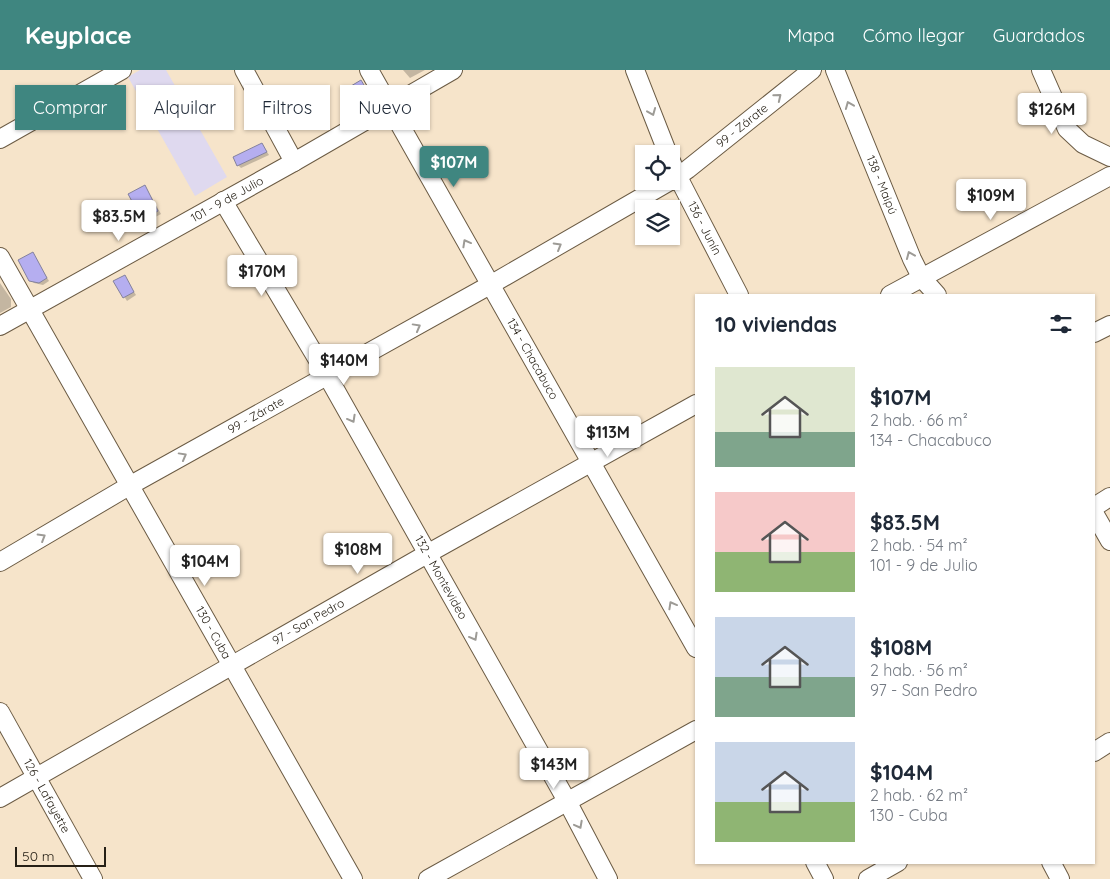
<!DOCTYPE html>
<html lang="es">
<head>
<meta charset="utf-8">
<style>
	:root { --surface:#fff; --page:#f2f2f3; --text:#1f2937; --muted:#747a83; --accent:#3f8680 }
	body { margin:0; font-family:Quicksand,sans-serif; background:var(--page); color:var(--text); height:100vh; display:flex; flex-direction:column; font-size:19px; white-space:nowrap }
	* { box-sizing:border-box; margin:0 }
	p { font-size:16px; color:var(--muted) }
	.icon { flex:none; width:28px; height:28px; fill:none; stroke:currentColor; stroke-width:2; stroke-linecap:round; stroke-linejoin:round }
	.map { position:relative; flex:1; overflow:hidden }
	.side { position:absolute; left:695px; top:224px; width:400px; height:570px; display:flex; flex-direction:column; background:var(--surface); border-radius:0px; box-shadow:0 1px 4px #0004 }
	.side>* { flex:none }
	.banner { position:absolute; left:15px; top:15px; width:475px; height:45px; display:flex; gap:10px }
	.fabs { position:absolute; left:635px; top:75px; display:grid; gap:10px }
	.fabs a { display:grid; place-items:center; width:45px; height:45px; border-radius:0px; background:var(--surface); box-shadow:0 1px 4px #0004; font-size:25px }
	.scale { position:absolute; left:15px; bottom:12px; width:91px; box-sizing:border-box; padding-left:5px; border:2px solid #262016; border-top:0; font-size:14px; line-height:18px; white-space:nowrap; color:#262016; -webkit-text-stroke:4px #f6e4ca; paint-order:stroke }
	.price { position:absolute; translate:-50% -42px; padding:0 11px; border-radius:5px; background:#fff; color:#222; font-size:16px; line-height:32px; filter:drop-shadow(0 1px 2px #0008) }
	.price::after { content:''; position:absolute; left:50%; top:30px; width:15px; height:11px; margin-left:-8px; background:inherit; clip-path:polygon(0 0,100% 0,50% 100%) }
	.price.current { background:var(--accent); color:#fff }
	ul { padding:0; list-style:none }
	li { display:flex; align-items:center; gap:15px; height:125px; padding:0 20px }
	li span { display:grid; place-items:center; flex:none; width:140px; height:100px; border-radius:0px; color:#555 }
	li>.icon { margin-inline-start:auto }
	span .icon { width:60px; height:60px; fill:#fffc; stroke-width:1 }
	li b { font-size:21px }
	h2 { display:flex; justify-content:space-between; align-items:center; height:60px; padding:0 20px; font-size:21px }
	.chip { padding:0 18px; border-radius:0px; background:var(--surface); box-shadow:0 1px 4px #0004; font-size:18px; line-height:45px }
	.chip.current { background:var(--accent); color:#fff }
	header { display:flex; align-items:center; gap:30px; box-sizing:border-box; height:70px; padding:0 25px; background:var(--accent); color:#fff }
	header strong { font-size:24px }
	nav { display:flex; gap:28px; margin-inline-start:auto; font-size:18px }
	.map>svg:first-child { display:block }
	.commercial { fill:#dfd9ef }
	.shadow { fill:#0003 }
	.building { fill:#b5aef0; stroke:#84829d }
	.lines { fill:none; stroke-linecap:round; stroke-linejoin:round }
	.minor-casing { stroke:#6b5b44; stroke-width:20 }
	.minor { stroke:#fff; stroke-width:18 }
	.oneway { stroke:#9d9b96 }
	.labels { text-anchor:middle; stroke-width:4.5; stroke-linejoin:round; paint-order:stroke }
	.street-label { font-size:12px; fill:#262016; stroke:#f6e4ca }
</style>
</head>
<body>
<header>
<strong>Keyplace</strong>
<nav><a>Mapa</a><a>Cómo llegar</a><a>Guardados</a></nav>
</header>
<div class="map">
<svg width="1110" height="809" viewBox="0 0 1110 809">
	<rect width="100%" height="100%" fill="#f6e4ca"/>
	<polygon class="commercial" points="140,0 166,0 227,107 195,126 128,7"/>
	<g class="shadow">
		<polygon points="403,0 425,0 410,8"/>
		<polygon points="361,12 372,28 359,36 356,33"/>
		<polygon points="262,74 269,85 241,98 238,95"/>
		<polygon points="145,116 161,144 146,152 143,149"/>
		<polygon points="35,187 49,211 43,215 34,213 30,210"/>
		<polygon points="124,206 136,225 127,231 115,212"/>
		<polygon points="0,213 11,229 11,237 0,243"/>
	</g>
	<g class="building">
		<polygon points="361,10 370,25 355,34 346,19"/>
		<polygon points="262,73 267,82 237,96 233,87"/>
		<polygon points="145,115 158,141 142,150 128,124"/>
		<polygon points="33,182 47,208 39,213 29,211 18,190"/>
		<polygon points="125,205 134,222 123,228 113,211"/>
	</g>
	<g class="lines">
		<g class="minor-casing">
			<g id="minor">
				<polyline points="244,0 294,92"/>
				<path id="s1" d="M369,0L696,578"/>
				<polyline points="635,0 668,84"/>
				<path id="s2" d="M835,0L912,189L921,207L937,225"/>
				<polyline points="1041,0 1067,59 1083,74 1110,87"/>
				<polyline points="0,69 122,0"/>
				<path id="s3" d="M671,91L678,107L739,225"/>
				<path id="s4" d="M671,111L688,99L812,0"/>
				<path id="s5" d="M223,131L328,307L567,731L608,809"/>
				<path id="s6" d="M0,187L353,809"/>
				<polyline points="890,225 1110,106"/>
				<path id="s7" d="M0,256L294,92L453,0"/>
				<polyline points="1094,263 1110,255"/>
				<polyline points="1094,437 1110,427"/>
				<polyline points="1094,443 1110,471"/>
				<path id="s8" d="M0,492L129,416L490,215L670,111"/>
				<path id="s9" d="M0,642L93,809"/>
				<polyline points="1094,682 1110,672"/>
				<path id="s10" d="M0,728L427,484L696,334"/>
				<polyline points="815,792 824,809"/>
				<polyline points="1051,792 1060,809"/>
				<polyline points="428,809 696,660"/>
				<polyline points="868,809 898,792"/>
			</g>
		</g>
		<use href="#minor" class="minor"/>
	</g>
	<defs><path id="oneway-chevron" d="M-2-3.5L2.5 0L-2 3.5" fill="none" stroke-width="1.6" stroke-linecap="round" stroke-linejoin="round" transform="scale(1.25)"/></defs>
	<g class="oneway">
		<use href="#oneway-chevron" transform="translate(778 27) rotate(-39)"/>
		<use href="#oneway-chevron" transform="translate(849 35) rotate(-112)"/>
		<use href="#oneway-chevron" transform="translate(652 42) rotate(68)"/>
		<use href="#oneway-chevron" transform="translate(466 173) rotate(-119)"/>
		<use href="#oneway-chevron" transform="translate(558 176) rotate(-30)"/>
		<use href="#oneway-chevron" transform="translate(910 185) rotate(-113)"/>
		<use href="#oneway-chevron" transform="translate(417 257) rotate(-29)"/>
		<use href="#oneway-chevron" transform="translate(352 349) rotate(61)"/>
		<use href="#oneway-chevron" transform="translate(183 386) rotate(-29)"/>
		<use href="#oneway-chevron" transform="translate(42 467) rotate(-31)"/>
		<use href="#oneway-chevron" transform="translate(672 535) rotate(-119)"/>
		<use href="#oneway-chevron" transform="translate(474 567) rotate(61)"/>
		<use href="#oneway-chevron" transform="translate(579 755) rotate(62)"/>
	</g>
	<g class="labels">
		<g class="street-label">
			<text dy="4" stroke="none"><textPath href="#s4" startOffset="90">99 - Zárate</textPath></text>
			<text dy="4" stroke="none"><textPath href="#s2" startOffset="124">138 - Maipú</textPath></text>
			<text dy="4" stroke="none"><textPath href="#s7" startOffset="260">101 - 9 de Julio</textPath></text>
			<text dy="4" stroke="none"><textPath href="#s3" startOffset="75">136 - Junín</textPath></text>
			<text dy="4" stroke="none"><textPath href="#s1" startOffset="332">134 - Chacabuco</textPath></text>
			<text dy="4" stroke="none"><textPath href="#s8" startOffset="295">99 - Zárate</textPath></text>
			<text dy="4" stroke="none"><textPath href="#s5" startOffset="435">132 - Montevideo</textPath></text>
			<text dy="4" stroke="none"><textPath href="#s10" startOffset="355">97 - San Pedro</textPath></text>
			<text dy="4" stroke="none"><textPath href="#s6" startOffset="432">130 - Cuba</textPath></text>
			<text dy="4" stroke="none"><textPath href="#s9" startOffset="96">126 - Lafayette</textPath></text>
		</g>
	</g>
</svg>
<div class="fabs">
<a><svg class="icon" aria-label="locate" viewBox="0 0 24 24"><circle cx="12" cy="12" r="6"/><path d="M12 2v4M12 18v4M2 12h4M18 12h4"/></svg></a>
<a><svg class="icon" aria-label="layers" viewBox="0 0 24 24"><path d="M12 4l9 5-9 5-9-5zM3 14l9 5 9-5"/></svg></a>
</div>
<div class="scale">50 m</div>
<b class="price" style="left:1052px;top:65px">$126M</b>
<b class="price current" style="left:454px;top:118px">$107M</b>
<b class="price" style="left:991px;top:151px">$109M</b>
<b class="price" style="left:119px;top:172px">$83.5M</b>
<b class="price" style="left:262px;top:227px">$170M</b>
<b class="price" style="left:344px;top:316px">$140M</b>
<b class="price" style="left:608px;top:388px">$113M</b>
<b class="price" style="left:358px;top:505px">$108M</b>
<b class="price" style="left:205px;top:517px">$104M</b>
<b class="price" style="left:554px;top:720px">$143M</b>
<div class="banner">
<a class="chip current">Comprar</a>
<a class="chip">Alquilar</a>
<a class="chip">Filtros</a>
<a class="chip">Nuevo</a>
</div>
<section class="side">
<h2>10 viviendas<svg class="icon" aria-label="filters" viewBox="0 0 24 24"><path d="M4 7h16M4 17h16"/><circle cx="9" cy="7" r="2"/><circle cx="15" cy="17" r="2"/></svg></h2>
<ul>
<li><span style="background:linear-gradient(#dfe7d0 65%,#7fa58c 0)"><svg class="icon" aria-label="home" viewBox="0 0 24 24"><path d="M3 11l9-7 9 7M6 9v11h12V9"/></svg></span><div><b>$107M</b><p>2 hab. · 66 m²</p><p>134 - Chacabuco</p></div></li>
<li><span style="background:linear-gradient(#f6c9c9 60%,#8fb573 0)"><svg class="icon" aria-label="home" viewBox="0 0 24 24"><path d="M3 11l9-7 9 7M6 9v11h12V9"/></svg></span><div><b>$83.5M</b><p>2 hab. · 54 m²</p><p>101 - 9 de Julio</p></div></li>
<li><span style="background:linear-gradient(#c9d6e8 60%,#7fa58c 0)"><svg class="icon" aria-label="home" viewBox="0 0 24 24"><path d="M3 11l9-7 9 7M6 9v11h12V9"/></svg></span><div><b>$108M</b><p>2 hab. · 56 m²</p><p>97 - San Pedro</p></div></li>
<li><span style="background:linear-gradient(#c9d6e8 60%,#8fb573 0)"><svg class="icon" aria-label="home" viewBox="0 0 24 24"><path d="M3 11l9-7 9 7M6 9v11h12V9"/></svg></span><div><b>$104M</b><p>2 hab. · 62 m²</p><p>130 - Cuba</p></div></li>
</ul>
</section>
</div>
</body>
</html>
